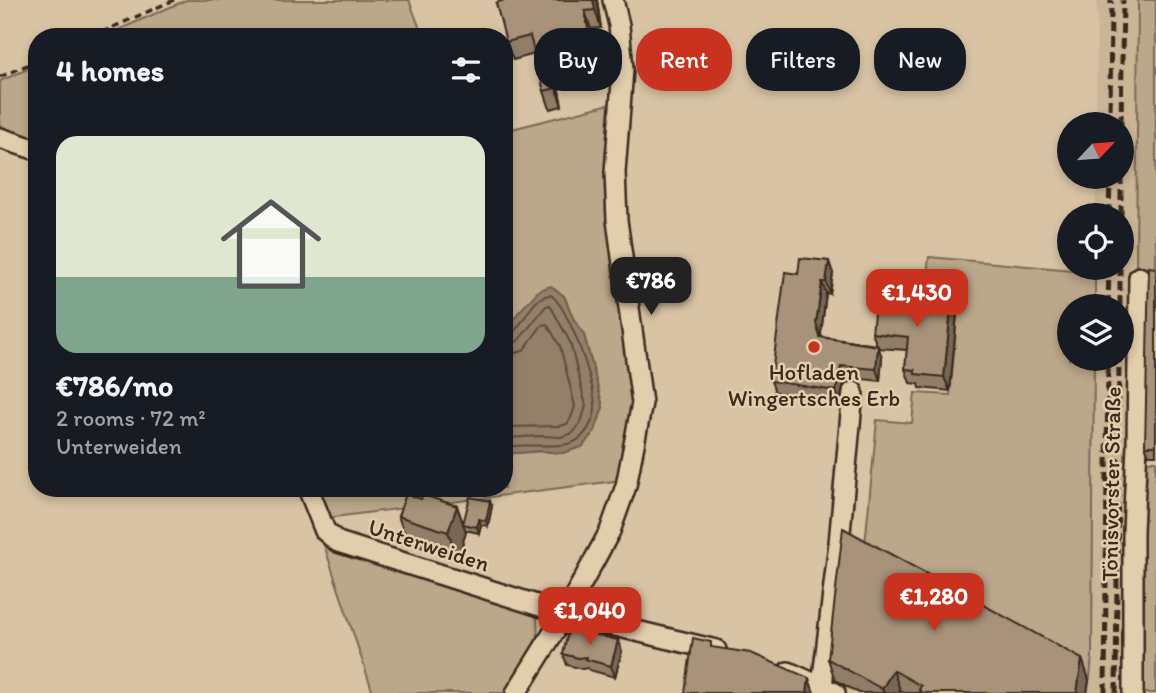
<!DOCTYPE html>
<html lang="en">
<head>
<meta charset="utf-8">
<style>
	:root { --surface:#171b24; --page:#242831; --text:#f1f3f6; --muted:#9ea1a6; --line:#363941; --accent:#c8321e }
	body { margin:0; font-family:Itim,sans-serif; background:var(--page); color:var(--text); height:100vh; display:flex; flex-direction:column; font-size:26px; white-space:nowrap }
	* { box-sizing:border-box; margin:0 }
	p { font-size:23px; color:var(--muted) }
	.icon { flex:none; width:38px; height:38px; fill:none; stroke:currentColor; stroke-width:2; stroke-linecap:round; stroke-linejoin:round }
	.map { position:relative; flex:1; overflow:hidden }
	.drawer { position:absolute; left:28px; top:28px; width:485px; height:469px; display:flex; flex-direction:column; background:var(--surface); border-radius:28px; box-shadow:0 4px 10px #0003 }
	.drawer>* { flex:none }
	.guide { position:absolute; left:534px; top:28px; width:516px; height:63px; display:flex; gap:14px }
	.needle { width:46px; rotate:64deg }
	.controls { position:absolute; left:1057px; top:112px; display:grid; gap:14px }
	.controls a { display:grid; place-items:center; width:77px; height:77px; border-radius:50%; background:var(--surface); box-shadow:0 4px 10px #0003; font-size:35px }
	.price { position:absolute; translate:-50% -60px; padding:0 16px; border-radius:14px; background:var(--accent); color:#fff; font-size:23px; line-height:46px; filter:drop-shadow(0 2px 4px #0008) }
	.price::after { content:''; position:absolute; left:50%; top:42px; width:21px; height:16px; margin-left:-10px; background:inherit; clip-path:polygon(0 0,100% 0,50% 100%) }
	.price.active { background:#222; color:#fff }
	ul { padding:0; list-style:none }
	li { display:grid; align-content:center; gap:14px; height:371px; padding:0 28px }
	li+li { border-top:2px solid var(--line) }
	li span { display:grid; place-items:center; height:217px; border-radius:21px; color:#555 }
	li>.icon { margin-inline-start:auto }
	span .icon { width:126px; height:126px; fill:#fffc; stroke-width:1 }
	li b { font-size:30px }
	h2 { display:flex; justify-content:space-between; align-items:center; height:84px; padding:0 28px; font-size:30px }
	.chip { padding:0 24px; border-radius:28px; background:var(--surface); box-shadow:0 4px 10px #0003; font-size:24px; line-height:63px }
	.chip.active { background:var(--accent); color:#fff }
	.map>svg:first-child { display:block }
	.built { fill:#cab597 }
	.green { fill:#bba78a; stroke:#7b6854; stroke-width:2 }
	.water { fill:#938069; stroke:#705e4b; stroke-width:2 }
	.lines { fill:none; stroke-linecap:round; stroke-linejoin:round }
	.shore { stroke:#5e4c3c; stroke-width:2 }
	.minor-casing { stroke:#3b2a1e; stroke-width:24 }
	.path { stroke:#3b2a1e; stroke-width:3.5; stroke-dasharray:7 5; stroke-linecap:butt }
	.minor { stroke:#e2cdac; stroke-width:19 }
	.rail { stroke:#3b2a1e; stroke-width:5; stroke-dasharray:10 5; stroke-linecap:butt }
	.wall { fill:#907e69; stroke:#3b2a1e; stroke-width:2 }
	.shaded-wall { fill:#766755; stroke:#3b2a1e; stroke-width:2 }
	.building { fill:#a8937a; stroke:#3b2a1e; stroke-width:2 }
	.poi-dot { fill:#c8321e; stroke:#e2cdac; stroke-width:2.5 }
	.labels { text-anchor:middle; stroke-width:5; stroke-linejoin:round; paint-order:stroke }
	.poi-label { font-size:23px; fill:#3b2a1e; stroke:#e2cdac }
	.street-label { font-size:23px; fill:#3b2a1e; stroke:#e2cdac }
</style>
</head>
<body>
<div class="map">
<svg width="1156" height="693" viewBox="0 0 1156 693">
	<rect width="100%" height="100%" fill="#d8c3a4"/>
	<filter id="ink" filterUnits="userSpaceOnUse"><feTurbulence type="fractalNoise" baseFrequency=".0143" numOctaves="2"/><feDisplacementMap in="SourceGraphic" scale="14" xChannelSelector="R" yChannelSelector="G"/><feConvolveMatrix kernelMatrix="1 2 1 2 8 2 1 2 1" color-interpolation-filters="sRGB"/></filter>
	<g filter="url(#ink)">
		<polygon class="built" points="1097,0 1138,0 1136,273 1129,693 855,693 834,682 846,545 1090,677 1092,655 1094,359 1122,359 1122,306 1095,306 1095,268 1122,268 1122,215 1095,215 1096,177 1122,177 1122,124 1096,124"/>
		<g class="green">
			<polygon points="186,0 409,0 423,37 102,37"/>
			<polygon points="1138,0 1156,0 1156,275 1136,273"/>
			<polygon points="37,65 37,146 0,125 0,81"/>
			<polygon points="614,103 638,396 622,480 327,518 314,488 504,488 504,454 542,451 562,453 582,447 595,431 603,407 584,335 573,318 564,296 518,313 504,334 504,131"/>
			<polygon points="929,257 1095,272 1095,306 1069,306 1069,359 1094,359 1092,655 1090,678 864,555 877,420 912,423 915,393 950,395 959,295 925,292"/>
			<polygon points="1139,461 1156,461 1156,693 1138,693"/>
			<polygon points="324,545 528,611 537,618 538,638 509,693 373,693"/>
		</g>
		<polygon class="water" points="551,286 564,296 573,318 584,335 603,407 595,430 582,447 562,453 542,451 504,454 504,334 518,313 539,290"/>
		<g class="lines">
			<g class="shore">
				<path d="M504,337C523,334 529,295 551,295C570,310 593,380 595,405C596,416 588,432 579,439C565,451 524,442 504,447"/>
				<polyline points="504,346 518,341 546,306 550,305 570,342 586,406 581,422 573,433 561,437 542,436 504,438"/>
				<polyline points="504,356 523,351 542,325 547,324 560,346 575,406 571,418 567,424 560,426 504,427"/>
			</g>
			<g class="minor-casing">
				<g id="minor">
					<polyline points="0,138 37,150"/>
					<polyline points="308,488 325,531 338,542 565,614 716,650"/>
					<polyline points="788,672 835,693"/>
					<polyline points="822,686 839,543 853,392"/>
					<polyline points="516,693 565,614 610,531 626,486 642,403 617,220 615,172 623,69 619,25 613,0"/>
					<polyline points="1133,693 1133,531 1137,445 1139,277"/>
				</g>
			</g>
			<g class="path">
				<polyline points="91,37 174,0"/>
				<polyline points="0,77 37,61"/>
			</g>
			<use href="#minor" class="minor"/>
			<g class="rail">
				<polyline points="1110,124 1111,0"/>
				<polyline points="1121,124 1123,0"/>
				<polyline points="1109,215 1110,177"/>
				<polyline points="1121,215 1121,177"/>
				<polyline points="1108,306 1109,268"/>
				<polyline points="1120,306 1120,268"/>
				<polyline points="1105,693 1108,359"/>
				<polyline points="1116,693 1119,359"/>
			</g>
		</g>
		<g class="wall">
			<polygon points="504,0 597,0 601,28 591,29 596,59 587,61 589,71 556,76 562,106 550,109 544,91 535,54 513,60 506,42"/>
			<polygon points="1156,268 1156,455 1149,455 1145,446"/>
			<polygon points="833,273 830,294 826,293 821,334 821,337 877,345 872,333 880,305 952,298 957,312 950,391 920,388 919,384 910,383 905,369 907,350 878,348 882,357 880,381 845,377 840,402 775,392 771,381 798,274"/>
			<polygon points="421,499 457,506 463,523 492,506 488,526 481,525 479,533 465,530 466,532 458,558 408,543 398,516"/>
			<polygon points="618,640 622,651 615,677 589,670 588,668 582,669 567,665 563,654"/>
			<polygon points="828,659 1082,659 1089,680 1087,693 905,693 900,690 899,693 859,693 835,680"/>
		</g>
		<g class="shaded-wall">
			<polygon points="593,0 597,0 601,28 595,10"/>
			<polygon points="585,11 591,29 596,59 590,41"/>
			<polygon points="581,43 587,61 589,71 582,53"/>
			<polygon points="550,58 556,76 562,106 556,88"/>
			<polygon points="829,261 833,273 830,294 826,282"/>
			<polygon points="822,282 826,293 821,334 824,349 816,323"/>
			<polygon points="952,298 957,312 950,391 944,377"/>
			<polygon points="878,346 882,357 880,381 876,369"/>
			<polygon points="841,366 845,377 840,402 836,391"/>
			<polygon points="490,501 492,506 488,526 486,521"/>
			<polygon points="457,506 466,532 458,558 448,532"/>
			<polygon points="479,519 481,525 479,533 477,527"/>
			<polygon points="618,640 622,651 615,677 611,666"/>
			<polygon points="1082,659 1089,680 1087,693 1077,693"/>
			<polygon points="893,670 900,690 899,693 884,693 882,689"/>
			<polygon points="809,678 814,693 807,693"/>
		</g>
		<g class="building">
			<polygon points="504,0 593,0 595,10 585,11 590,41 581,43 582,53 550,58 556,88 544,91 530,36 506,42 496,3"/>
			<polygon points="800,258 829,261 826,282 822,282 816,323 820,337 878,346 876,369 841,366 836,391 771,381 785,272 798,274"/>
			<polygon points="1149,267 1156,268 1156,446 1145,446"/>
			<polygon points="882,292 952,298 944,377 915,374 915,370 905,369 908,337 872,333 875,304 880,305"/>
			<polygon points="406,494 421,499 423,495 457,506 448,532 398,516"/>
			<polygon points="470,497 490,501 486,521 479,519 477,527 463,524"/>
			<polygon points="843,528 1082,659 1077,693 923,693 919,690 921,686 893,670 882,689 828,659"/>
			<polygon points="569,628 618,640 611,666 585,659 586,657 578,658 563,654"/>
			<polygon points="693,638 711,642 711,647 751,653 809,678 807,693 685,693"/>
		</g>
	</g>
	<circle class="poi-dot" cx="814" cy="347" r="7"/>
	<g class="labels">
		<g class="poi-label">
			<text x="814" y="380">Hofladen<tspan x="814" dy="26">Wingertsches Erb</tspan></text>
		</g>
		<g class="street-label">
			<text transform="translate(1111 484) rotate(-89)" y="8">Tönisvorster Straße</text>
			<text transform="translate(429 545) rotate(18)" y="8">Unterweiden</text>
		</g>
	</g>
</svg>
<div class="controls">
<a><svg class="needle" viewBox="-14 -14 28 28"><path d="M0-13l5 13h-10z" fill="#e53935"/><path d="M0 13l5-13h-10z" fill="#9ea1a6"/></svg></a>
<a><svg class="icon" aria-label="locate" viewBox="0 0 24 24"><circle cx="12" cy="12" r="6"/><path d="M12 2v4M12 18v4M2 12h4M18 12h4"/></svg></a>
<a><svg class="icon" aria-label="layers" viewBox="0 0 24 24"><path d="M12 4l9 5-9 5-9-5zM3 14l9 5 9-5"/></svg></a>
</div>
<b class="price active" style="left:651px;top:317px">€786</b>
<b class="price" style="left:917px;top:329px">€1,430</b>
<b class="price" style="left:934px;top:633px">€1,280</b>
<b class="price" style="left:590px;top:647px">€1,040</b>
<div class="guide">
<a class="chip">Buy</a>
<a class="chip active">Rent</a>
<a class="chip">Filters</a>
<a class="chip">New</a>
</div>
<section class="drawer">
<h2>4 homes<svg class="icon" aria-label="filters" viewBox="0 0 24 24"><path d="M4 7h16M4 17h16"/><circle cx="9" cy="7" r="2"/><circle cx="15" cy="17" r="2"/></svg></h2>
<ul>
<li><span style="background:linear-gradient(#dfe7d0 65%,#7fa58c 0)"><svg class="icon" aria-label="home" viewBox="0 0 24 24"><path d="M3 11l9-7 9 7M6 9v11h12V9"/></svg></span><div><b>€786/mo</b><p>2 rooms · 72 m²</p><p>Unterweiden</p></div></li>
</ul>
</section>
</div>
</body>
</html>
